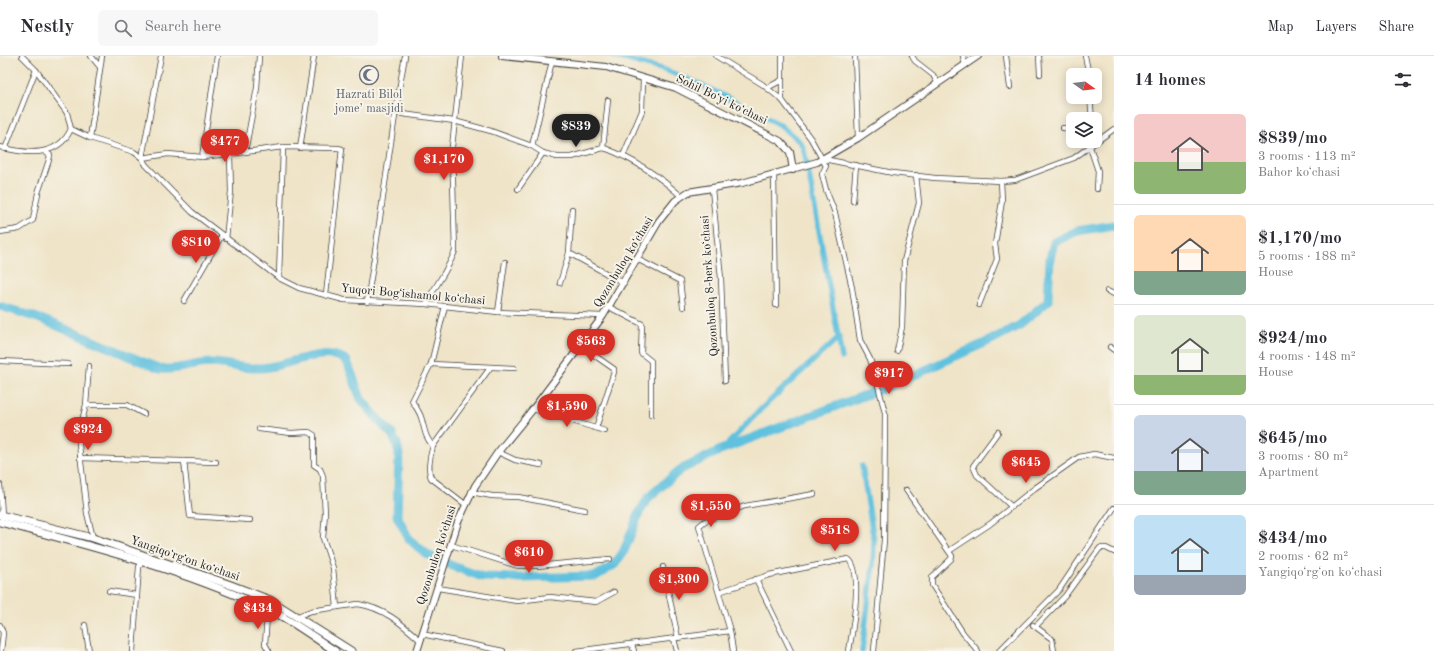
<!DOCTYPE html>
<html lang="en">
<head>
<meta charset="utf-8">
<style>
	:root { --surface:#fff; --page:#f7f7f7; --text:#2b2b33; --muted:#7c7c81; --line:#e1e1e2; --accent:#d93025 }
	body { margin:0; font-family:"Old Standard TT",serif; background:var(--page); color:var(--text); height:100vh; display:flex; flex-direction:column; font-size:15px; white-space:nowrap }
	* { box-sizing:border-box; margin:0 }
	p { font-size:13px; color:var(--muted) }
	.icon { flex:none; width:22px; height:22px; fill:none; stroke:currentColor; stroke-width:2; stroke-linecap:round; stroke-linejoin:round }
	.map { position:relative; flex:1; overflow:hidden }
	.sheet { display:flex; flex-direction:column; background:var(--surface); width:320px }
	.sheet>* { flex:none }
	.needle { width:26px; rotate:105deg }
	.fabs { position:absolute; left:1066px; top:12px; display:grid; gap:8px }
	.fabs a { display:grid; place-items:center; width:36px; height:36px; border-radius:6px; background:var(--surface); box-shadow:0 2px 10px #0003; font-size:20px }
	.price { position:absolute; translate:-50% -34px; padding:0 9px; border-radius:14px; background:var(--accent); color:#fff; font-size:13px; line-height:26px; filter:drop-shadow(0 1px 2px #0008) }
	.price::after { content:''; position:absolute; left:50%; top:24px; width:12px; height:9px; margin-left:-6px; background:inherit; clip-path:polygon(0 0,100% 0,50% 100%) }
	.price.on { background:#222; color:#fff }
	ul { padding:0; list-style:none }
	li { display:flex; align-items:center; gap:12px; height:100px; padding:0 20px }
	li+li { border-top:1px solid var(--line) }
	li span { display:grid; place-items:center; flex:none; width:112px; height:80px; border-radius:6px; color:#555 }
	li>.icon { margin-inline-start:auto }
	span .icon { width:48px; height:48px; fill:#fffc; stroke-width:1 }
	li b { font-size:17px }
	h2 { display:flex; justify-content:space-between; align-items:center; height:48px; padding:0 20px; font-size:17px }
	header { display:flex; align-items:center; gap:24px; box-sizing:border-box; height:56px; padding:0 20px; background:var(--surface); border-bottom:1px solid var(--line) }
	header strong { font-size:19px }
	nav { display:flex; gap:22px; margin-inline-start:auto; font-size:14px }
	.search { width:280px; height:36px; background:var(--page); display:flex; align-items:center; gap:10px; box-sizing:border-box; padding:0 14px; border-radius:6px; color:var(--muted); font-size:15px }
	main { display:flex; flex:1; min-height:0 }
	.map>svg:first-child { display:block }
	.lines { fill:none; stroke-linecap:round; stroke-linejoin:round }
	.canal { stroke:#61c1df; stroke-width:5.5 }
	.river { stroke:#61c1df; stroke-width:9 }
	.street-casing { stroke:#3c3a36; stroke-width:6 }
	.secondary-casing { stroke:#3c3a36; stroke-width:8 }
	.primary-casing { stroke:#3c3a36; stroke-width:9 }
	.street { stroke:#fff; stroke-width:4.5 }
	.secondary { stroke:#fff; stroke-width:6 }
	.primary { stroke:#fff; stroke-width:7 }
	.labels { text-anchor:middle; stroke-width:4; stroke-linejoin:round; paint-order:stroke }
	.worship-label { font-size:12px; fill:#5b616d; stroke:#f7f3e8 }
	.street-label { font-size:12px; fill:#1c1c1c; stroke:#f7f3e8 }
</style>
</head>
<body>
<header>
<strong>Nestly</strong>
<div class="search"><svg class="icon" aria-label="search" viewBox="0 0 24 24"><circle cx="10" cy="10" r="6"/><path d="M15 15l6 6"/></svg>Search here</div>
<nav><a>Map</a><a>Layers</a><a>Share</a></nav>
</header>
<main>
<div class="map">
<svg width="1114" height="595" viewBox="0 0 1114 595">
	<rect width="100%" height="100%" fill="#f7f3e8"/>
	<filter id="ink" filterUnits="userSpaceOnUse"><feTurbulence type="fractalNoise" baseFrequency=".025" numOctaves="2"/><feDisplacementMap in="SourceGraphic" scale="8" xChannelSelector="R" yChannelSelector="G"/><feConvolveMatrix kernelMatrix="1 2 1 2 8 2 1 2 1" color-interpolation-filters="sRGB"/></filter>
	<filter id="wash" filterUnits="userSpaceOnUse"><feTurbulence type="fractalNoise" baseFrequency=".012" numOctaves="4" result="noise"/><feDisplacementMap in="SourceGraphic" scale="16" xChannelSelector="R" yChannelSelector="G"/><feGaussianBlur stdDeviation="0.9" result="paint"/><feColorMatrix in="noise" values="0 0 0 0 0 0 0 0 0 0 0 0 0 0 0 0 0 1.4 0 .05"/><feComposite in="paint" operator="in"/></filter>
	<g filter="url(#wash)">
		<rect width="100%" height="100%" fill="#efe4c8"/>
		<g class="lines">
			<g class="canal">
				<polyline points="614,0 665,14 700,28 779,68 799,85 803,91 807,108 842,302"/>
				<polyline points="723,393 761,353 839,281"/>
				<polyline points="862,595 873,509 874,485 862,410"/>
			</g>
			<path class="river" d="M0,250L41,263L160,313C178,315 194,307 212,307C228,308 245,313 261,312C286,311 326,288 347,305L361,343L381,367L392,378L397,388L399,399L397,460L409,483L418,491L428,499L455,511L483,521L520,522L596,520L614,509L624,495L639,457L648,442L680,414L723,393L892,329L987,286L1020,269L1048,245L1050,203L1054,186L1077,175L1114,169"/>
		</g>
	</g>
	<g filter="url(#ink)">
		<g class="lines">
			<g class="street-casing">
				<g id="street">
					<polyline points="22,0 36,14 67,57 71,73"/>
					<polyline points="91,0 100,11"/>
					<polyline points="161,0 142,102 168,98 202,101 245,96"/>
					<polyline points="259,0 257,32 245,96 283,91 338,92 342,93 326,239"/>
					<polyline points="716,0 762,28 782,44 811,83 826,110 822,118 826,134 835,157 852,232 860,284 870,303 877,325 885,357 884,484 874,595"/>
					<polyline points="782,0 782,44"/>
					<polyline points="855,0 858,82"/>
					<polyline points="912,0 915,5 933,19 938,28"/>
					<polyline points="963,0 965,9"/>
					<polyline points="1006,0 1010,31"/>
					<polyline points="1039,0 1040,18"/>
					<polyline points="1085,0 1089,19"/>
					<polyline points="767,32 782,24"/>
					<polyline points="1090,41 1092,63"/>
					<path d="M395,57L454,65L491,75L532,90L543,97L557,101H572L603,92L607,93C635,104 658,119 681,140"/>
					<polyline points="1063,72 1073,73"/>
					<polyline points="90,82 102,0"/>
					<polyline points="532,90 552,5"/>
					<path d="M0,91C26,98 58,102 71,73L90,82L134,96L142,102L146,109L192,156L279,222L299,232L344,244L426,248L498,256L603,260"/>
					<polyline points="1090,91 1098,115 1097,133"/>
					<polyline points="300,92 314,0"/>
					<polyline points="603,92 608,44"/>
					<polyline points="5,93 36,14"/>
					<polyline points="623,100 642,55 643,22"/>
					<polyline points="202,101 217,0"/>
					<polyline points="824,103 893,117 935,122 1001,125 1015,124 1074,102 1114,73"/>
					<polyline points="774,118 776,249"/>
					<polyline points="518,133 543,97"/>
					<polyline points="712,133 721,222 725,325"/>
					<polyline points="853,145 856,109"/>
					<polyline points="0,176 19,173 33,164 38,137 49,104 50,99 45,96"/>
					<polyline points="226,183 231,135 230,99"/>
					<polyline points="569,197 624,227"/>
					<polyline points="637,203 680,225 683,251"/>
					<polyline points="279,222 283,91"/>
					<polyline points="560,227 569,197 572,153"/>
					<polyline points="1107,235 1114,238"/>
					<polyline points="184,245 222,179"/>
					<path d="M367,246C381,164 390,82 405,0"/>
					<path d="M426,248C435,230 448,214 455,195L452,91L462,0"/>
					<polyline points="979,249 997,203 995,188 1002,145 1001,125"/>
					<polyline points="609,251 642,268 641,297 651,305 651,359"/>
					<polyline points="498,256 505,206"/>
					<polyline points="581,290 614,313 614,316 596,372"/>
					<polyline points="1110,291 1114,294"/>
					<polyline points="897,295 902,271 904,205 919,147 916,119"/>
					<polyline points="0,305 68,308"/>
					<polyline points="431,308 514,312"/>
					<polyline points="89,310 86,349 79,377 79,389 87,457 93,482"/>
					<polyline points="86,349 127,349 144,358"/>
					<polyline points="533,353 605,375"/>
					<polyline points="259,373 291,377 309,376 314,379 314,409 320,413 323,420 325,457 323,482 333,512 337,551"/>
					<polyline points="998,376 973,410 977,419 1012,451"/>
					<path d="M433,390C424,380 425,373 421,361C419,355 415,350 412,345L431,308L445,250"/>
					<polyline points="498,396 515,404 541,409"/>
					<polyline points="80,402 216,406"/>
					<polyline points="184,405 190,460 250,464"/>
					<polyline points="0,429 2,459"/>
					<polyline points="906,434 952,500 951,503 932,521 932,529 963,577 978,595"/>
					<polyline points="471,436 492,440 518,441 585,454"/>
					<path d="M465,448L431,422C427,412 430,400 433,390L490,312"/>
					<polyline points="451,489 518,510 537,510 610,503"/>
					<polyline points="949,495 990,468 1035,432 1079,401 1094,398 1114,402"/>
					<polyline points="663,511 678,582"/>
					<polyline points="756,523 791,595"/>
					<polyline points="438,532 517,545 550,541 596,546 614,536"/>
					<polyline points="109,535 137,539"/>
					<path d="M719,536L769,519L848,503C864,513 852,577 849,595"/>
					<path d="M298,560L311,555L358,548C384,552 401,567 420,584"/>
					<polyline points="0,569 3,577 1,595"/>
					<polyline points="85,569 89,595"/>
					<polyline points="1033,569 1052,583 1054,595"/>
					<polyline points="1036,570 1065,540 1100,492 1106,492 1114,496"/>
					<polyline points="422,578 503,595"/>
					<polyline points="674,583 677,595"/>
					<polyline points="632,589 634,595"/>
					<polyline points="133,595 139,511 142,506"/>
					<polyline points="269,595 265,588 267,560 274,557"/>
					<polyline points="576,595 730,575"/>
					<polyline points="733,595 730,575 699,470 705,465 745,450 814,438"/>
					<polyline points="999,595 1059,534 1114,452"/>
				</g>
			</g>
			<g class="secondary-casing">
				<g id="secondary">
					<polyline points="502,0 606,11 676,32 780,85 790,96 793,114"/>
					<polyline points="417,595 458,466 475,430 498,396 533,353 603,260 659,165 675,145 688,136 742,127 817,106 858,82 978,0"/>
				</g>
			</g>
			<g class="primary-casing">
				<g id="primary">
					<polyline points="0,459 93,482 228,528 270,544 351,595"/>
					<path d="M0,466C92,490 188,515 274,556C295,567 315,582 335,595"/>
				</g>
			</g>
			<use href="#street" class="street"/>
			<use href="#secondary" class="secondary"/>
			<use href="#primary" class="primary"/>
		</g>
	</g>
	<defs>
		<g id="mosque-ring" transform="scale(1)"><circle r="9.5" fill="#f7f3e8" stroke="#6b7280" stroke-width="1.5"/><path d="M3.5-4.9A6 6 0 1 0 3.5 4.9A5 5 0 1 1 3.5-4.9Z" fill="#6b7280"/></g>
	</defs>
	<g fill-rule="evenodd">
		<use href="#mosque-ring" x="369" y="19"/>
	</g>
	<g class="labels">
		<g class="worship-label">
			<text x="369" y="42">Hazrati Bilol<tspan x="369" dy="14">jome’ masjidi</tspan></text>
		</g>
		<g class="street-label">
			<text transform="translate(722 43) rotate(26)" y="4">Sohil Boʻyi koʻchasi</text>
			<text transform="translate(623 206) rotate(-59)" y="4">Qozonbuloq koʻchasi</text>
			<text transform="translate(709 230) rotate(-94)" y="4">Qozonbuloq 8-berk koʻchasi</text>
			<text transform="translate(413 238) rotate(5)" y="4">Yuqori Bogʻishamol koʻchasi</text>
			<text transform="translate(436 499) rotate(-72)" y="4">Qozonbuloq koʻchasi</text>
			<text transform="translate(185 502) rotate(19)" y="4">Yangiqoʻrgʻon koʻchasi</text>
		</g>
	</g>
</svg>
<div class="fabs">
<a><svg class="needle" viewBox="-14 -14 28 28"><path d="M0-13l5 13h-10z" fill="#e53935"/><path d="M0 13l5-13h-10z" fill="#7c7c81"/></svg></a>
<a><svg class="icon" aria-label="layers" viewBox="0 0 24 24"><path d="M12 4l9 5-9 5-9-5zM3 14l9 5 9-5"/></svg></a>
</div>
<b class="price on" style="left:576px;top:92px">$839</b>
<b class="price" style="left:225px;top:107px">$477</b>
<b class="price" style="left:444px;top:125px">$1,170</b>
<b class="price" style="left:196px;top:208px">$810</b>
<b class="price" style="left:591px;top:307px">$563</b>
<b class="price" style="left:889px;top:339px">$917</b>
<b class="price" style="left:567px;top:372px">$1,590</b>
<b class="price" style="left:88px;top:395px">$924</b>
<b class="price" style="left:1026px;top:428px">$645</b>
<b class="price" style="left:711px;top:472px">$1,550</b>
<b class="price" style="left:835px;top:496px">$518</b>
<b class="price" style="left:529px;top:518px">$610</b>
<b class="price" style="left:679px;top:545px">$1,300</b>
<b class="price" style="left:258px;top:574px">$434</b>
</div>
<section class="sheet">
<h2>14 homes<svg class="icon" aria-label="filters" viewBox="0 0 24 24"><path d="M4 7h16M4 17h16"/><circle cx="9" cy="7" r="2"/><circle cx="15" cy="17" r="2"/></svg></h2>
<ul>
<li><span style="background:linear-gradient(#f6c9c9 60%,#8fb573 0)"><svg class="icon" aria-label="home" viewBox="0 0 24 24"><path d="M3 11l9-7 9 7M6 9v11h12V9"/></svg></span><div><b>$839/mo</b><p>3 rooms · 113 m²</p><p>Bahor koʻchasi</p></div></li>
<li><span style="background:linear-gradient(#ffd9b3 70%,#7fa58c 0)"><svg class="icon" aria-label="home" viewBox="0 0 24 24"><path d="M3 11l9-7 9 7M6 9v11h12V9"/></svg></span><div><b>$1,170/mo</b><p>5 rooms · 188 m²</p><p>House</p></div></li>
<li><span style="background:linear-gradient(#dfe7d0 75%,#8fb573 0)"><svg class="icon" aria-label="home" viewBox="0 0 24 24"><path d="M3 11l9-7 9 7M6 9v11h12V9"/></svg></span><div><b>$924/mo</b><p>4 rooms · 148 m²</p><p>House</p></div></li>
<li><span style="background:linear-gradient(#c9d6e8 70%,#7fa58c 0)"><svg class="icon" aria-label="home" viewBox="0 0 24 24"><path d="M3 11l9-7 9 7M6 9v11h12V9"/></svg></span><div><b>$645/mo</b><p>3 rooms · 80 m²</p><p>Apartment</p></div></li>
<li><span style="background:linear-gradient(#bfe0f5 75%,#9aa5b1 0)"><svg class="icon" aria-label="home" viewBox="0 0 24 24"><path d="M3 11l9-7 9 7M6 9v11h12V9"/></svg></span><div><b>$434/mo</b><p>2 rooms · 62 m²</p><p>Yangiqoʻrgʻon koʻchasi</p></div></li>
</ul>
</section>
</main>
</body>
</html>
